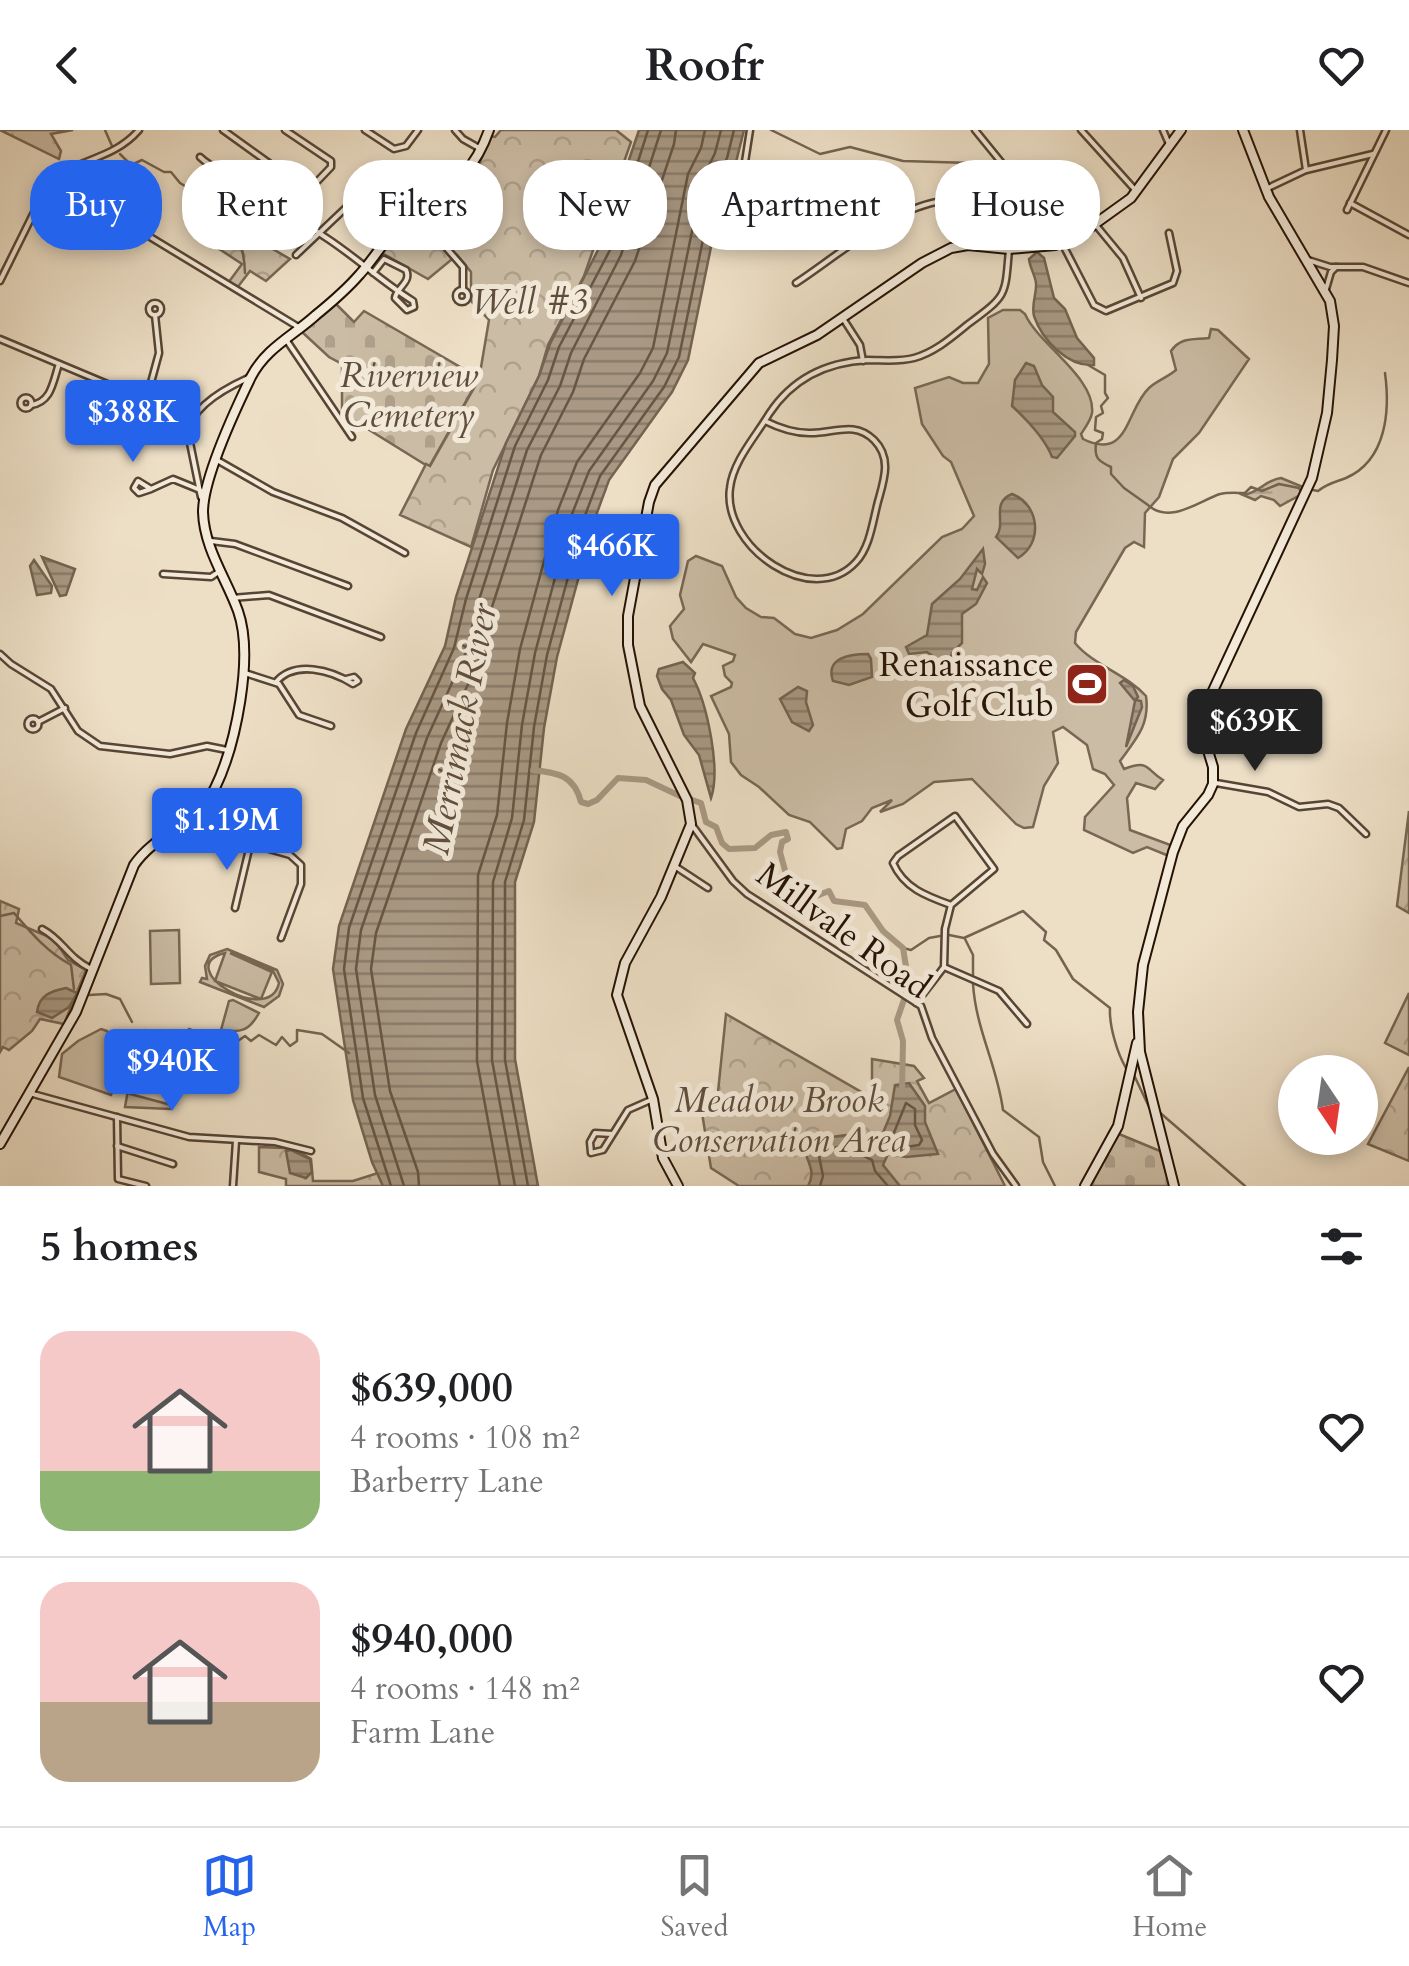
<!DOCTYPE html>
<html lang="en">
<head>
<meta charset="utf-8">
<style>
	:root { --surface:#fff; --page:#f6f6f6; --text:#202124; --muted:#757577; --line:#e0e0e0; --accent:#2563eb }
	body { margin:0; font-family:Cardo,serif; background:var(--page); color:var(--text); height:100vh; display:flex; flex-direction:column; font-size:38px; white-space:nowrap }
	* { box-sizing:border-box; margin:0 }
	p { font-size:32px; color:var(--muted) }
	.icon { flex:none; width:55px; height:55px; fill:none; stroke:currentColor; stroke-width:2; stroke-linecap:round; stroke-linejoin:round }
	.map { position:relative; height:1056px; overflow:hidden }
	.sheet { display:flex; flex-direction:column; background:var(--surface); flex:1 }
	.sheet>* { flex:none }
	.guide { position:absolute; left:30px; top:30px; width:1350px; height:90px; display:flex; gap:20px }
	.needle { width:65px; rotate:167deg }
	.fabs { position:absolute; left:1278px; top:925px; display:grid; gap:20px }
	.fabs a { display:grid; place-items:center; width:100px; height:100px; border-radius:50%; background:var(--surface); box-shadow:0 5px 15px #0003; font-size:50px }
	.price { position:absolute; translate:-50% -85px; padding:0 22px; border-radius:10px; background:var(--accent); color:#fff; font-size:32px; line-height:65px; filter:drop-shadow(0 2px 5px #0008) }
	.price::after { content:''; position:absolute; left:50%; top:60px; width:30px; height:22px; margin-left:-15px; background:inherit; clip-path:polygon(0 0,100% 0,50% 100%) }
	.price.current { background:#222; color:#fff }
	ul { padding:0; list-style:none }
	li { display:flex; align-items:center; gap:30px; height:250px; padding:0 40px }
	li+li { border-top:2px solid var(--line) }
	li span { display:grid; place-items:center; flex:none; width:280px; height:200px; border-radius:30px; color:#555 }
	li>.icon { margin-inline-start:auto }
	span .icon { width:120px; height:120px; fill:#fffc; stroke-width:1 }
	li b { font-size:42px }
	h2 { display:flex; justify-content:space-between; align-items:center; height:120px; padding:0 40px; font-size:42px }
	.pill { padding:0 35px; border-radius:40px; background:var(--surface); box-shadow:0 5px 15px #0003; font-size:35px; line-height:90px }
	.pill.current { background:var(--accent); color:#fff }
	header { display:flex; justify-content:space-between; align-items:center; height:130px; padding:0 40px; background:var(--surface); font-size:45px; font-weight:800 }
	.menu { display:flex; justify-content:space-around; align-items:center; height:140px; border-top:2px solid var(--line); background:var(--surface); font-size:28px; color:var(--muted) }
	.menu a { display:grid; justify-items:center; gap:5px }
	.menu .current { color:var(--accent) }
	.map>svg:first-child { display:block }
	.grass { fill:#cbbca5; stroke:#786754; stroke-width:2.5; fill-rule:evenodd }
	.wetland { fill:url(#wetland-marsh); stroke:#786754; stroke-width:2.5 }
	.cemetery { fill:url(#cemetery-stones); stroke:#786754; stroke-width:2.5 }
	.park { fill:url(#park-crowns); stroke:#786754; stroke-width:2.5 }
	.water { fill:url(#water-rules); stroke:#746350; stroke-width:2.5 }
	.lines { fill:none; stroke-linecap:round; stroke-linejoin:round }
	.shore { stroke:#675644; stroke-width:2.5 }
	.stream { stroke:#746350; stroke-width:2.5 }
	.river { stroke:#a99984; stroke-width:6 }
	.street-casing { stroke:#574534; stroke-width:9 }
	.secondary-casing { stroke:#251203; stroke-width:12 }
	.street { stroke:#f3eada; stroke-width:4 }
	.secondary { stroke:#f3eada; stroke-width:8 }
	.labels { text-anchor:middle; stroke-width:10; stroke-linejoin:round; paint-order:stroke }
	.park-label { font-size:35px; font-style:italic; fill:#5f4e3c; stroke:#f3eada }
	.poi-label { font-size:35px; fill:#251203; stroke:#f3eada; text-anchor:end }
	.street-label { font-size:35px; fill:#251203; stroke:#f3eada }
	.water-label { font-size:38px; font-style:italic; fill:#604f3d; stroke:#f3eada }
</style>
</head>
<body>
<header><svg class="icon" aria-label="back" viewBox="0 0 24 24"><path d="M15 5l-7 7 7 7"/></svg>Roofr<svg class="icon" aria-label="heart" viewBox="0 0 24 24"><path d="M12 20l-8-8c-3-5 5-10 8-4 3-6 11-1 8 4z"/></svg></header>
<div class="map">
<svg width="1409" height="1056" viewBox="0 0 1409 1056">
	<defs>
		<pattern id="wetland-marsh" width="20" height="14" patternUnits="userSpaceOnUse" patternTransform="scale(2.5)"><rect width="20" height="14" fill="#cbbca5"/><path d="M1 5h8M5 5V1M11 12h8M15 12V8" fill="none" stroke="#aea18c"/></pattern>
		<pattern id="cemetery-stones" width="16" height="16" patternUnits="userSpaceOnUse" patternTransform="scale(2.5)"><rect width="16" height="16" fill="#cbbca5"/><path d="M2 7V4a2 2 0 0 1 4 0v3zM10 15v-3a2 2 0 0 1 4 0v3z" fill="#aea18c"/></pattern>
		<pattern id="park-crowns" width="20" height="18" patternUnits="userSpaceOnUse" patternTransform="scale(2.5)"><rect width="20" height="18" fill="#cbbca5"/><path d="M2 6a3 3 0 1 1 6 0M12 15a3 3 0 1 1 6 0" fill="none" stroke="#aea18c"/></pattern>
		<pattern id="water-rules" width="6" height="5" patternUnits="userSpaceOnUse" patternTransform="scale(2.5)"><rect width="6" height="5" fill="#a99984"/><path d="M0 2.5h6" fill="none" stroke="#897b6a"/></pattern>
	</defs>
	<rect width="100%" height="100%" fill="#eddfc6"/>
	<filter id="stains"><feTurbulence type="fractalNoise" baseFrequency=".002" numOctaves="4"/><feColorMatrix values="0 0 0 0 .2 0 0 0 0 .09 0 0 0 0 .02 0 0 0 .5 -.17"/></filter>
	<radialGradient id="worn" r=".72"><stop offset=".6" stop-color="#630" stop-opacity="0"/><stop offset="1" stop-color="#630" stop-opacity=".3"/></radialGradient>
	<g class="grass">
		<path d="M1003,180H1020L1025,184C1038,214 1096,248 1092,283C1091,290 1085,298 1081,304L1083,309C1129,332 1126,279 1149,258C1156,251 1168,247 1176,240L1171,221C1181,207 1192,210 1209,208L1211,199L1218,200L1249,229L1199,303L1173,329L1159,367L1145,383L1144,417L1134,412L1125,418L1076,502L1075,513C1093,535 1126,544 1146,566C1150,595 1136,609 1120,631L1124,639C1150,629 1146,640 1163,650L1155,659L1136,653L1127,668L1130,700L1173,716L1169,726L1147,717L1133,723L1084,700L1085,687L1114,655L1105,644L1093,639L1087,615L1063,597L1053,602L1058,633L1044,656L1033,697L1024,698L1016,694L972,649L934,652L903,674L880,682L892,670L872,678L862,691L846,699L842,718L837,719L810,692L789,685L759,657L741,645L731,632L729,604L711,566L731,557L732,553L725,546L723,536L733,531L735,525L703,514L691,532L673,509L670,496L684,479L680,465L688,431L696,426L722,436L736,467L746,478L761,487L774,488L795,504L811,508L837,500L863,484L942,407L962,399L974,386L951,332L943,326L922,294L915,258L949,247L963,253H978L989,234L988,188Z"/>
		<polygon points="179,800 180,853 151,854 150,801"/>
		<path d="M227,819L277,840L283,854L279,866L264,877L200,852L202,848L207,849L205,836L210,825ZM225,823L215,851L261,869L272,842L230,823L273,841L279,853C269,898 170,837 225,823Z"/>
		<path d="M233,870L259,883C249,901 241,903 221,900L229,871Z"/>
		<polygon points="101,899 107,901 118,924 122,944 111,965 59,947 62,924 78,911"/>
		<polygon points="128,960 130,964 171,975 170,979 125,977"/>
	</g>
	<g class="wetland">
		<polygon points="0,0 73,0 51,4 61,21 59,29"/>
		<path d="M1281,348L1303,357L1302,364L1280,376L1274,370L1261,366L1255,370L1243,365C1259,363 1265,350 1281,348Z"/>
	</g>
	<g class="cemetery">
		<polygon points="336,174 354,192 364,181 479,248 429,337 342,283 342,234 329,227 302,202"/>
		<polygon points="1119,1004 1160,1021 1170,1056 1089,1056 1115,1005"/>
	</g>
	<g class="park">
		<polygon points="501,0 616,0 631,12 584,146 548,215 539,246 493,340 471,417 400,385 426,334 430,336 479,249 489,190 471,171 471,142 457,125 428,149 382,123 404,97 468,48 478,37 490,6 495,7"/>
		<polygon points="214,85 290,129 266,151 250,141 237,158 228,153 242,134 195,103"/>
		<polygon points="1409,681 1409,783 1397,776"/>
		<polygon points="0,771 19,779 16,793 54,809 68,830 86,840 64,894 40,889 32,901 9,920 3,917 0,922"/>
		<polygon points="1409,863 1409,925 1385,913"/>
		<polygon points="726,884 872,968 872,929 914,936 924,948 917,951 929,973 956,959 1005,1056 739,1056 711,1038 702,983 718,962"/>
		<polygon points="1409,937 1409,1031 1368,1014"/>
		<polygon points="259,1017 284,1018 301,1023 311,1029 313,1051 353,1051 378,1043 386,1056 286,1056 286,1049 259,1042"/>
	</g>
	<g class="water">
		<polygon points="639,0 744,0 736,32 724,53 688,230 672,262 609,350 594,391 557,527 544,598 534,692 515,752 515,929 538,1056 383,1056 372,1032 353,970 333,839 339,796 406,599 445,516 456,467 506,313 539,246 550,214 600,116"/>
		<path d="M1037,122L1044,128L1054,168L1065,179L1077,208L1094,228V235C1068,237 1042,210 1034,186C1031,174 1037,164 1036,153C1035,145 1030,138 1029,129Z"/>
		<path d="M1026,233L1034,236L1042,255L1053,267V282L1075,302V306L1057,328L1052,327C1045,308 1026,289 1012,276L1015,250Z"/>
		<path d="M1012,364C1039,374 1044,413 1018,428L996,407C1007,393 990,373 1012,364Z"/>
		<polygon points="983,419 985,434 982,444 977,439 972,459 977,460 983,447 987,453 976,474 962,484 962,513 952,523 947,540 924,549 926,545 942,539 944,534 927,522 909,524 906,517 927,505 932,474 960,449"/>
		<polygon points="42,427 75,439 66,465 60,466"/>
		<polygon points="34,430 52,456 51,463 37,465 30,436"/>
		<path d="M868,524L871,529L872,547L849,555L833,551C825,528 849,524 868,524Z"/>
		<path d="M683,532L695,543L693,548C707,574 721,639 711,668L699,625L684,605L671,570L662,559L657,546L659,539Z"/>
		<polygon points="1124,550 1133,556 1138,567 1136,570 1141,571 1142,577 1126,617 1135,571 1120,553"/>
		<polygon points="798,557 807,561 806,572 813,595 809,601 792,592 780,569"/>
		<path d="M66,858L77,863L69,877L52,888L37,882C39,865 51,861 66,858Z"/>
		<path d="M909,953L925,976V992L938,1024L906,1027L888,1024L883,1035L900,1056H808C817,1040 806,1031 803,1015L810,1010L846,1005L868,1018L878,1015L890,986L895,955Z"/>
		<polygon points="291,1020 310,1029 312,1042 306,1048 290,1043 286,1021"/>
	</g>
	<g class="lines">
		<g class="shore">
			<polygon points="906,973 915,979 915,995 922,1010 919,1015 906,1017 894,1014 891,1010"/>
			<polyline points="391,1056 363,968 344,839 349,798 416,603 454,518 466,469 515,316 548,250 559,217 610,120 648,0"/>
			<polyline points="404,1056 375,965 356,839 361,800 427,608 466,522 478,473 527,320 560,256 571,223 621,125 661,0"/>
			<polyline points="419,1056 418,1042 390,961 371,839 376,803 441,613 481,526 492,477 541,325 573,262 584,229 635,131 674,14 676,0"/>
			<polyline points="500,1056 477,931 478,745 497,685 507,593 520,519 558,380 577,332 640,243 653,218 688,44 701,18 705,0"/>
			<polyline points="515,1056 492,930 493,752 512,688 522,595 535,523 572,384 589,341 653,251 667,223 703,48 715,23 721,0"/>
			<polyline points="528,1056 505,930 505,752 524,690 534,597 547,525 584,388 600,346 664,257 679,227 715,51 727,28 734,0"/>
			<polyline points="820,1056 823,1046 818,1021 843,1016 872,1030 875,1041 888,1056"/>
		</g>
		<g class="stream">
			<polyline points="105,0 112,16"/>
			<polyline points="771,0 820,24 850,17 903,31 971,33 969,40 977,53 980,72"/>
			<polyline points="120,24 131,35 142,30 164,42 171,42 180,53 190,59"/>
			<path d="M196,62L211,73H217C231,102 244,106 245,143"/>
			<polyline points="983,78 979,81 982,87 996,92 1018,115"/>
			<path d="M1088,235L1105,245V263L1108,268L1101,276L1103,283L1096,287L1095,300L1103,303L1102,309L1096,313C1094,328 1098,331 1111,337V344L1124,358L1148,375"/>
			<path d="M1313,360L1318,361C1328,353 1336,352 1346,348C1387,330 1390,280 1385,243"/>
			<path d="M1149,376C1171,394 1199,371 1220,364C1228,362 1237,363 1245,363L1251,357L1262,361L1279,354L1299,358L1301,362"/>
			<path d="M0,786L14,783C31,803 47,822 71,835L74,859"/>
			<path d="M949,805L964,808L1023,781L1046,802L1044,810L1056,820L1073,849L1110,878C1109,895 1117,923 1126,938"/>
			<polyline points="965,809 973,825 973,845"/>
			<polyline points="903,818 911,820 929,808 940,806"/>
			<path d="M973,854C976,900 997,935 1003,980L1039,1007L1043,1032L1055,1056"/>
			<polyline points="89,865 106,864 120,869 132,892"/>
			<polyline points="145,900 154,906 167,905"/>
			<polyline points="174,902 185,904 189,899 201,904 217,924 234,925 237,921 235,913 245,906 251,911 259,905 276,915 282,907 290,916 297,911 297,900 322,904 349,923"/>
			<polyline points="1133,943 1150,979"/>
			<polyline points="1158,981 1245,1056"/>
		</g>
		<g class="river">
			<path d="M533,640C558,643 574,645 581,672L588,674L597,670L618,648L646,650L680,666"/>
			<polyline points="692,670 701,673 706,692 716,697 722,713 729,719 755,718 771,705 786,702 788,709 782,712 780,722 786,744 780,753 790,769 806,770 829,761 834,771 865,775 883,801 903,818 909,855 897,890 903,911 902,962"/>
		</g>
		<g class="street-casing">
			<g id="street">
				<polyline points="223,0 308,61 331,37 331,31 285,0"/>
				<polyline points="365,0 394,19 406,16 418,0"/>
				<polyline points="455,0 463,9 479,18"/>
				<polyline points="975,0 1032,70 1082,102"/>
				<polyline points="1081,0 1137,62"/>
				<polyline points="1163,0 1169,14"/>
				<polyline points="1300,0 1306,40"/>
				<path d="M200,27C212,39 227,43 240,51C269,69 297,88 325,107C356,127 382,152 413,171L414,177L407,180L395,168C396,158 412,152 406,140L384,129L373,143"/>
				<polyline points="53,48 300,198"/>
				<polyline points="1268,58 1306,40 1373,24"/>
				<polyline points="740,64 750,0"/>
				<polyline points="1350,73 1409,105"/>
				<polyline points="346,79 382,113"/>
				<polyline points="1347,80 1386,0"/>
				<polyline points="288,82 308,61"/>
				<polyline points="415,82 463,137 463,160"/>
				<polyline points="256,87 270,73"/>
				<polyline points="1095,94 1123,128 1141,168"/>
				<polyline points="1062,113 1094,175 1106,181 1173,153 1177,141 1169,103"/>
				<polyline points="296,125 372,53"/>
				<polyline points="1308,130 1330,137 1363,137 1409,153"/>
				<path d="M0,151L49,52C76,29 113,30 139,0"/>
				<path d="M796,153C845,121 923,50 983,75C1005,84 1016,95 1025,118"/>
				<polyline points="1326,159 1331,142 1336,137"/>
				<circle cx="462" cy="166" r="6"/>
				<circle cx="155" cy="179" r="6"/>
				<polyline points="844,190 860,215 863,231"/>
				<polyline points="285,208 352,307"/>
				<polyline points="0,209 174,282 188,303"/>
				<circle cx="26" cy="273" r="5.5"/>
				<polyline points="146,271 159,223 155,185"/>
				<path d="M31,275C52,272 53,251 59,234"/>
				<polyline points="175,282 195,284"/>
				<path d="M765,291C779,298 793,303 809,303C833,304 854,290 874,310C891,327 885,347 879,368C873,388 871,416 856,432C812,480 722,417 730,358C733,331 756,306 769,284C792,249 826,232 868,230C883,230 899,232 914,228C935,222 951,208 967,195C1007,165 1005,168 1009,119"/>
				<polyline points="217,330 273,362 342,388 405,423"/>
				<polyline points="151,359 139,363 134,358 138,351 151,359 173,349 200,360"/>
				<path d="M201,367L188,303C191,277 226,258 248,248"/>
				<polyline points="211,411 235,414 348,456"/>
				<polyline points="163,444 211,447 220,441"/>
				<polyline points="232,468 269,465 381,507"/>
				<polyline points="0,524 11,534 51,559 78,601 100,616 170,624 207,616 227,620"/>
				<polyline points="245,543 279,554 299,585 331,596"/>
				<path d="M276,552C295,530 331,540 353,554L358,551L354,547L346,549"/>
				<circle cx="33" cy="594" r="5.5"/>
				<polyline points="38,592 65,578"/>
				<polyline points="1216,653 1268,662 1299,677 1328,674 1339,678 1366,704"/>
				<polyline points="198,681 241,711 290,725 301,735 301,754 281,808"/>
				<polyline points="692,695 733,751 747,764 921,876 932,908 993,1024 1016,1056"/>
				<polyline points="673,735 708,758"/>
				<polyline points="235,778 250,715"/>
				<path d="M42,799C64,811 66,826 91,839"/>
				<polyline points="944,837 999,861 1027,894"/>
				<path d="M916,873L944,837L945,799L951,775C926,766 904,758 893,733L898,726L955,686L994,739L951,775"/>
				<polyline points="33,964 189,1007 275,1012 311,1021"/>
				<polyline points="117,987 118,1049 146,1056"/>
				<polyline points="612,1004 595,1003 590,1012 591,1023 603,1020 628,980 653,969"/>
				<polyline points="117,1016 173,1034"/>
				<polyline points="233,1056 236,1011"/>
			</g>
		</g>
		<g class="secondary-casing">
			<g id="secondary">
				<path d="M0,1014L76,882L134,735C156,703 197,694 215,658C236,615 254,526 238,481C226,448 204,418 203,382C203,349 236,278 251,247C266,218 293,206 316,185C332,172 347,159 360,144C372,131 381,115 393,103C433,62 468,60 489,0"/>
				<polyline points="678,1056 663,1028 653,969 617,865 625,833 661,767 691,694 687,670 640,576 628,515 628,486 649,372 655,355 759,233 817,205 922,133 951,118 968,115 1009,119 1055,115 1074,109 1131,68 1181,0"/>
				<polyline points="1085,1056 1118,996 1137,913"/>
				<polyline points="1174,1056 1140,922 1138,882 1143,835 1173,722 1183,696 1208,665 1213,654 1213,637 1202,601 1204,580 1312,348 1327,283 1332,230 1334,196 1330,171 1269,67 1243,0"/>
			</g>
		</g>
		<use href="#street" class="street"/>
		<use href="#secondary" class="secondary"/>
	</g>
	<defs>
		<g id="stadium-square" transform="scale(2.25)"><rect x="-9" y="-9" width="18" height="18" rx="4" fill="#8f2418" stroke="#f3eada"/><path d="M0-5a6.5 5 0 1 0 0 10a6.5 5 0 1 0 0-10ZM-3.5-1.8h7v3.6h-7Z" fill="#fff"/></g>
	</defs>
	<g fill-rule="evenodd">
		<use href="#stadium-square" x="1087" y="554"/>
	</g>
	<g class="labels">
		<g class="park-label">
			<text x="529" y="184">Well #3</text>
			<text x="409" y="257">Riverview<tspan x="409" dy="40">Cemetery</tspan></text>
			<text x="779" y="982">Meadow Brook<tspan x="779" dy="40">Conservation Area</tspan></text>
		</g>
		<g class="poi-label">
			<text x="1054" y="546">Renaissance<tspan x="1054" dy="40">Golf Club</tspan></text>
		</g>
		<g class="street-label">
			<text transform="translate(844 800) rotate(36)" y="12">Millvale Road</text>
		</g>
		<g class="water-label">
			<text transform="translate(459 599) rotate(-79)" y="13">Merrimack River</text>
		</g>
	</g>
	<rect width="100%" height="100%" filter="url(#stains)"/>
	<rect width="100%" height="100%" fill="url(#worn)"/>
</svg>
<div class="fabs">
<a><svg class="needle" viewBox="-14 -14 28 28"><path d="M0-13l5 13h-10z" fill="#e53935"/><path d="M0 13l5-13h-10z" fill="#757577"/></svg></a>
</div>
<b class="price" style="left:133px;top:335px">$388K</b>
<b class="price" style="left:612px;top:469px">$466K</b>
<b class="price current" style="left:1255px;top:644px">$639K</b>
<b class="price" style="left:227px;top:743px">$1.19M</b>
<b class="price" style="left:172px;top:984px">$940K</b>
<div class="guide">
<a class="pill current">Buy</a>
<a class="pill">Rent</a>
<a class="pill">Filters</a>
<a class="pill">New</a>
<a class="pill">Apartment</a>
<a class="pill">House</a>
</div>
</div>
<section class="sheet">
<h2>5 homes<svg class="icon" aria-label="filters" viewBox="0 0 24 24"><path d="M4 7h16M4 17h16"/><circle cx="9" cy="7" r="2"/><circle cx="15" cy="17" r="2"/></svg></h2>
<ul>
<li><span style="background:linear-gradient(#f6c9c9 70%,#8fb573 0)"><svg class="icon" aria-label="home" viewBox="0 0 24 24"><path d="M3 11l9-7 9 7M6 9v11h12V9"/></svg></span><div><b>$639,000</b><p>4 rooms · 108 m²</p><p>Barberry Lane</p></div><svg class="icon" aria-label="heart" viewBox="0 0 24 24"><path d="M12 20l-8-8c-3-5 5-10 8-4 3-6 11-1 8 4z"/></svg></li>
<li><span style="background:linear-gradient(#f6c9c9 60%,#b9a48a 0)"><svg class="icon" aria-label="home" viewBox="0 0 24 24"><path d="M3 11l9-7 9 7M6 9v11h12V9"/></svg></span><div><b>$940,000</b><p>4 rooms · 148 m²</p><p>Farm Lane</p></div><svg class="icon" aria-label="heart" viewBox="0 0 24 24"><path d="M12 20l-8-8c-3-5 5-10 8-4 3-6 11-1 8 4z"/></svg></li>
</ul>
</section>
<nav class="menu">
<a class="current"><svg class="icon" aria-label="map" viewBox="0 0 24 24"><path d="M3 6l6-2 6 2 6-2v14l-6 2-6-2-6 2zM9 4v14M15 6v14"/></svg>Map</a>
<a><svg class="icon" aria-label="saved" viewBox="0 0 24 24"><path d="M7 4h10v16l-5-4-5 4z"/></svg>Saved</a>
<a><svg class="icon" aria-label="home" viewBox="0 0 24 24"><path d="M3 11l9-7 9 7M6 9v11h12V9"/></svg>Home</a>
</nav>
</body>
</html>
